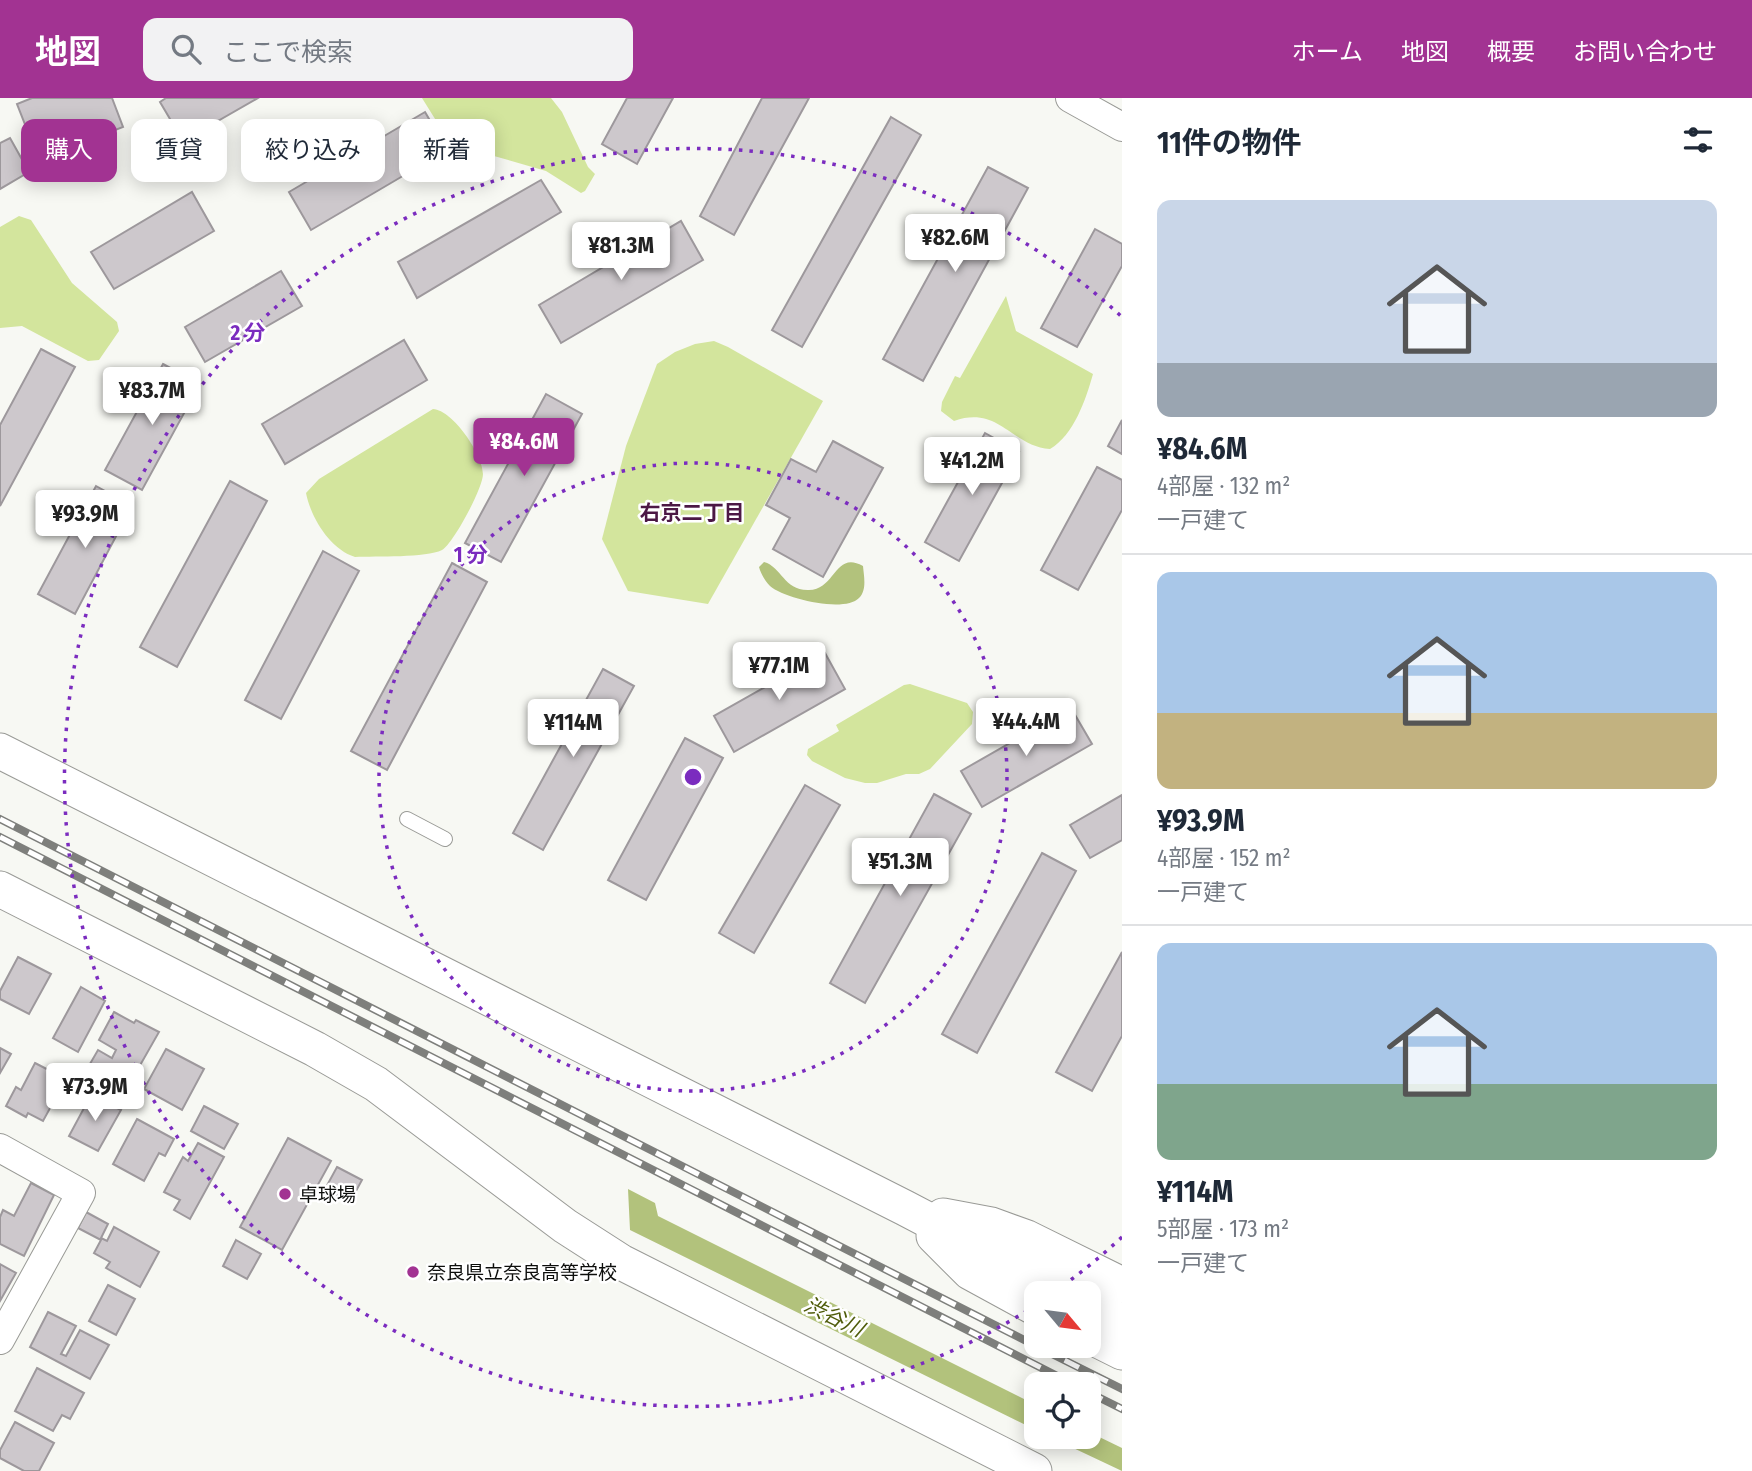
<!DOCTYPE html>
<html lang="ja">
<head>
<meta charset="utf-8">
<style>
	:root { --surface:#fff; --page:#f2f2f3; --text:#1f2937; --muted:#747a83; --line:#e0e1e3; --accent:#a23392 }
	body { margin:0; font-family:"Fira Sans Condensed","Noto Sans JP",sans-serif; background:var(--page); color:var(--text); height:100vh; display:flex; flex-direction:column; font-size:26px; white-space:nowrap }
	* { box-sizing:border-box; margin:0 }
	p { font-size:23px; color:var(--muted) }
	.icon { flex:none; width:38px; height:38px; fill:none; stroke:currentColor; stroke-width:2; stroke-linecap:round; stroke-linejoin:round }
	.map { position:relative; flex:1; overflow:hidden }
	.panel { display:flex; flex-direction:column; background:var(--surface); width:630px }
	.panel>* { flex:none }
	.banner { position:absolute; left:21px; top:21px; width:665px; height:63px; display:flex; gap:14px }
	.needle { width:46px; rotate:119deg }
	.controls { position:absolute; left:1024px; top:1183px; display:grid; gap:14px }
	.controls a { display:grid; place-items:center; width:77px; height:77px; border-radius:14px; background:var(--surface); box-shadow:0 4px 18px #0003; font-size:35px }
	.price { position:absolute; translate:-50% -60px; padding:0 16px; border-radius:7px; background:#fff; color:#222; font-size:23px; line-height:46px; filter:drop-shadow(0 2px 4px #0008) }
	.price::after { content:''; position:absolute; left:50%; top:42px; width:21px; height:16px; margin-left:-10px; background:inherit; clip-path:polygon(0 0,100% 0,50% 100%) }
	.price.current { background:var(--accent); color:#fff }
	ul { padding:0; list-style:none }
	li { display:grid; align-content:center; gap:14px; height:371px; padding:0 35px }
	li+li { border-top:2px solid var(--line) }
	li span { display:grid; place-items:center; height:217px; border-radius:14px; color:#555 }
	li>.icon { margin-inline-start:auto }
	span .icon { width:126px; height:126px; fill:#fffc; stroke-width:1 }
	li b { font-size:30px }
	h2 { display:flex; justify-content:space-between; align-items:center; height:84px; padding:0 35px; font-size:30px }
	.pill { padding:0 24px; border-radius:14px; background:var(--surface); box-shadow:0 4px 18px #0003; font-size:24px; line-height:63px }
	.pill.current { background:var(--accent); color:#fff }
	header { display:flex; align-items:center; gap:42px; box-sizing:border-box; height:98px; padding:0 35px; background:var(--accent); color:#fff }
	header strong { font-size:33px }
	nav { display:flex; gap:38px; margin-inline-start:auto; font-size:24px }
	.search { width:490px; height:63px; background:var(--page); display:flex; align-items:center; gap:18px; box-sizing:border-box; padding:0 24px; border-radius:14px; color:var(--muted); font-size:26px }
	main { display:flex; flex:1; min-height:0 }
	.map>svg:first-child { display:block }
	.green { fill:#d3e59d }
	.water { fill:#b2c27c }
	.building { fill:#cdc8cc; stroke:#9d989c; stroke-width:2 }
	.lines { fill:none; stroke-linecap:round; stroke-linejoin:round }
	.service-casing { stroke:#999a96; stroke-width:16 }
	.minor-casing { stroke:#999a96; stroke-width:30 }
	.tertiary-casing { stroke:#999a96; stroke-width:37 }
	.service { stroke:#fff; stroke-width:14 }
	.minor { stroke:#fff; stroke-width:28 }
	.tertiary { stroke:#fff; stroke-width:35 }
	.rail-casing { stroke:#7e7f7c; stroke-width:8 }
	.rail { stroke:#fff; stroke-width:5; stroke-dasharray:16; stroke-linecap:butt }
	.ring { fill:none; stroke:#7b2cbf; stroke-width:3.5; stroke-dasharray:3.5 7 }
	.poi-dot { fill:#a23392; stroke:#fff; stroke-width:2.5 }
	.labels { text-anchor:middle; stroke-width:5; stroke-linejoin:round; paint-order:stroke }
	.poi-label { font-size:19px; fill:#0d0e0c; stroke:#fff; text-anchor:start }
	.neighbourhood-label { font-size:21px; font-weight:bold; fill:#4c1845; stroke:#fff }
	.water-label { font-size:21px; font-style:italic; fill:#4f5c0b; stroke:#fff }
	.centre { fill:#7b2cbf; stroke:#fff; stroke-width:3.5 }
	.ring-label { font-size:21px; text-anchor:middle; font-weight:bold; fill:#7b2cbf; stroke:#fff; stroke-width:5; stroke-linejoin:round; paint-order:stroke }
</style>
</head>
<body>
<header>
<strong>地図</strong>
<div class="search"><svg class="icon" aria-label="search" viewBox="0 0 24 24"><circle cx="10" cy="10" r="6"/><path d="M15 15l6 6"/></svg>ここで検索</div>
<nav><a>ホーム</a><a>地図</a><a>概要</a><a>お問い合わせ</a></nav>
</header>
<main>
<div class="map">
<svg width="1122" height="1373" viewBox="0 0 1122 1373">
	<rect width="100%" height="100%" fill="#f7f8f3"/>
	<g class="green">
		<polygon points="422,0 551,0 562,14 588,69 595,76 585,93 581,95 546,73 494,58 472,60 464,57 450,45"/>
		<polygon points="19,118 31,122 72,185 117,224 119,233 99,262 88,263 22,228 0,230 0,129"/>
		<path d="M1006,198L1016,233L1093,276C1086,301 1074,337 1050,351C1011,348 999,307 954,323L941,313L942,304L955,278L960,280Z"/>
		<polygon points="714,243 728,249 823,303 708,506 628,493 602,441 626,348 657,266 675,254 695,246"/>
		<path d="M433,311C453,312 483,357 483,376C483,390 453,446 442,452C426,460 376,458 355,459C330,451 311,420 306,395L319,381Z"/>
		<polygon points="910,586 967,605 973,614 972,626 930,671 919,676 906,676 877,685 865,685 845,680 812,663 807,657 808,651 839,633 836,627 904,587"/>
	</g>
	<g class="water">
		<path d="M764,464C782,469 784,493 809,492C836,491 835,452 863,468C864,479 867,492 859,500C845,515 785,501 770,488C765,483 761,476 759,469Z"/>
		<polygon points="628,1091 655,1105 658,1118 1036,1307 1036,1332 630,1132"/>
		<polygon points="1089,1334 1122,1350 1122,1373 1050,1339 1088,1339"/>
	</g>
	<g class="building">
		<polygon points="32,0 112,0 123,29 39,62 17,6"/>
		<polygon points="166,0 258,0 183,43 160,4"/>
		<polygon points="627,0 673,0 637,66 602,46"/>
		<polygon points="762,0 809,0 734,137 700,118"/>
		<polygon points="425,14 447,52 311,132 289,94"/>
		<polygon points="891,19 921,37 802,249 772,232"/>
		<polygon points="10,40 29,74 0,91 0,45"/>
		<polygon points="988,69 1028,90 923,283 883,261"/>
		<polygon points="541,82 561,114 417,200 398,164"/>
		<polygon points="192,94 214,133 114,191 91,154"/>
		<polygon points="681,123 703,162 561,245 539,207"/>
		<polygon points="1095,131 1122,146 1122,168 1077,249 1041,230"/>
		<polygon points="281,173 302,208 205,264 185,229"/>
		<polygon points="404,242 427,282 285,366 262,326"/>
		<polygon points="41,251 75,269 0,408 0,327"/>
		<polygon points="163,266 200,286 142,392 105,372"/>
		<polygon points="546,296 582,316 501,464 465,445"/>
		<polygon points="1122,322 1122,356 1108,348"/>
		<polygon points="985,335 1019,354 959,463 925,444"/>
		<polygon points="833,343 883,370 823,479 773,451 790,420 766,407 791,361 816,374"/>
		<polygon points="1097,369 1122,382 1122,412 1078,492 1041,472"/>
		<polygon points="230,383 267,403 177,569 140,549"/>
		<polygon points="96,388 132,408 75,516 38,496"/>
		<polygon points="323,453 359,473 281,621 245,602"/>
		<polygon points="452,465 487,484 387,672 351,653"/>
		<polygon points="825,555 845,591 734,654 714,618"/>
		<polygon points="603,571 634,588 543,752 513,735"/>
		<polygon points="1071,610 1092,646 982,709 961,673"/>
		<polygon points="685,640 723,660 646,802 608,782"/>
		<polygon points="805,687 840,707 754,855 719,835"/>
		<polygon points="934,696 971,716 865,905 830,885"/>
		<polygon points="1122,697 1122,742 1090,760 1070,727"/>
		<polygon points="1042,755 1076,773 977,955 942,936"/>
		<polygon points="1122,854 1122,938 1092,993 1056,974"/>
		<polygon points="18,859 51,876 29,916 0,901 0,893"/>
		<polygon points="81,889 105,903 78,954 53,940"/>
		<polygon points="114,914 134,925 136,922 159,934 126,992 87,971 98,952 112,960 116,952 99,942"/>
		<polygon points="0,950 11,956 0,975"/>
		<polygon points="166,951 204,971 182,1012 144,991"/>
		<polygon points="35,965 66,981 43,1023 28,1015 26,1019 6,1008 16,989 21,992"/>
		<polygon points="91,997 121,1012 98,1053 69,1038"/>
		<polygon points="204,1008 238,1026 224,1051 191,1033"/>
		<polygon points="137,1021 174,1041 165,1058 159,1055 144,1083 113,1066"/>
		<polygon points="288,1040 331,1063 282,1152 240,1129"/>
		<polygon points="198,1045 224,1059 190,1121 174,1112 180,1102 164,1094 183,1059 188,1063"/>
		<polygon points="337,1069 362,1082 350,1104 325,1091"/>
		<polygon points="31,1085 54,1097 24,1158 0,1146 0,1119 3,1112 14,1118"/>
		<polygon points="86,1114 108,1126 101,1140 107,1143 114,1129 159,1154 140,1189 106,1170 110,1164 94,1155 101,1142 78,1130"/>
		<polygon points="236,1142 261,1156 247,1181 223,1168"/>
		<polygon points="0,1166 16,1175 0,1203"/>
		<polygon points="108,1187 135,1201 116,1237 89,1223"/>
		<polygon points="48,1214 76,1228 61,1256 66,1258 80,1232 109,1247 90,1281 30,1249"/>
		<polygon points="37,1270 84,1295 70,1321 62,1317 53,1333 15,1313"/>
		<polygon points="15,1324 54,1345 39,1373 24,1373 0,1360 0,1352"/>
	</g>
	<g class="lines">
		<g class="service-casing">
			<polyline id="service" points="407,721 445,741"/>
		</g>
		<g class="minor-casing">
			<g id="minor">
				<polyline points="1070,0 1122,29"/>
				<polyline points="0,1050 81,1095 0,1242"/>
			</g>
		</g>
		<g class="tertiary-casing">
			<g id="tertiary">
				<polyline points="0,653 905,1110 1067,1195"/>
				<polyline points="0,791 315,951 376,986 565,1128 621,1164 1034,1373"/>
				<polyline points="943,1118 991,1127 1027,1140 1122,1187"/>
				<polyline points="934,1138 970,1174 1036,1210"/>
				<polyline points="1088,1206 1122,1224"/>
				<polyline points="1088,1237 1122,1254"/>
			</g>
		</g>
		<use href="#service" class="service"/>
		<use href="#minor" class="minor"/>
		<use href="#tertiary" class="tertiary"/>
		<g class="rail-casing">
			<g id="rail">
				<polyline points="0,721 1036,1248"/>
				<polyline points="0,739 1073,1286"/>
				<polyline points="1036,1248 1122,1291"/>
				<polyline points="1088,1294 1122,1311"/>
			</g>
		</g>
		<use href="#rail" class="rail"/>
	</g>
	<g class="ring">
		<circle cx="693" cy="679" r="314"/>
		<path d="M1122 1139A629 629 0 0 1 1054 1194M1036 1207A629 629 0 1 1 1122 219"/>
	</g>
	<g class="poi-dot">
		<circle cx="285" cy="1096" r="7"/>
		<circle cx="413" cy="1174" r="7"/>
	</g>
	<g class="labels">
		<g class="poi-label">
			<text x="299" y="1103">卓球場</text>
			<text x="427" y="1181">奈良県立奈良高等学校</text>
		</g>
		<g class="neighbourhood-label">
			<text x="692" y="422">右京二丁目</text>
		</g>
		<g class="water-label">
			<text transform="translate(834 1219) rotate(26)" y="7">渋谷川</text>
		</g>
	</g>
	<circle cx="693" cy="679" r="10" class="centre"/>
	<g class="ring-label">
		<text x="248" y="242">2 分</text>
		<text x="471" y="464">1 分</text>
	</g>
</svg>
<div class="controls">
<a><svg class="needle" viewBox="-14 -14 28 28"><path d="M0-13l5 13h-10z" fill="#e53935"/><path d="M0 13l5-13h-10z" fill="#747a83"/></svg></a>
<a><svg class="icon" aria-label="locate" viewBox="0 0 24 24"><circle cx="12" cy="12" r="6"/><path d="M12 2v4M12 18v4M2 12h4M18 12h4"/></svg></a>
</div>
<b class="price" style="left:955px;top:176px">¥82.6M</b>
<b class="price" style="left:621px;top:184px">¥81.3M</b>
<b class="price" style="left:152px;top:329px">¥83.7M</b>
<b class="price current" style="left:524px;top:380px">¥84.6M</b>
<b class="price" style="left:972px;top:399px">¥41.2M</b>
<b class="price" style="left:85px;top:452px">¥93.9M</b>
<b class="price" style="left:779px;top:604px">¥77.1M</b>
<b class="price" style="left:1026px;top:660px">¥44.4M</b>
<b class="price" style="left:573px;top:661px">¥114M</b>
<b class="price" style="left:900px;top:800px">¥51.3M</b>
<b class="price" style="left:95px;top:1025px">¥73.9M</b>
<div class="banner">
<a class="pill current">購入</a>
<a class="pill">賃貸</a>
<a class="pill">絞り込み</a>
<a class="pill">新着</a>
</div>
</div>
<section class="panel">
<h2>11件の物件<svg class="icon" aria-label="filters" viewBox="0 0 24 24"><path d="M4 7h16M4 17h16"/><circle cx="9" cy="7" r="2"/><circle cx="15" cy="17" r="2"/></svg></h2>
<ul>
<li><span style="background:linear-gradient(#c9d6e8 75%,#9aa5b1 0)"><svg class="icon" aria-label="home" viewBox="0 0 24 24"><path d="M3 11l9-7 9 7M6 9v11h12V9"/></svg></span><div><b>¥84.6M</b><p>4部屋 · 132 m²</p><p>一戸建て</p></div></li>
<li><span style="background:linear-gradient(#a9c7e8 65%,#c2b280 0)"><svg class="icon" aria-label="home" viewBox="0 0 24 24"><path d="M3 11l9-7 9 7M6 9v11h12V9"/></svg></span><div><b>¥93.9M</b><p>4部屋 · 152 m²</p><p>一戸建て</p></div></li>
<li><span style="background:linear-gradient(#a9c7e8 65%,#7fa58c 0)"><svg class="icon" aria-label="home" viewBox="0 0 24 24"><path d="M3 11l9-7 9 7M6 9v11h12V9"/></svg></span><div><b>¥114M</b><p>5部屋 · 173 m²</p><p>一戸建て</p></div></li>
</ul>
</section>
</main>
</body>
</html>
